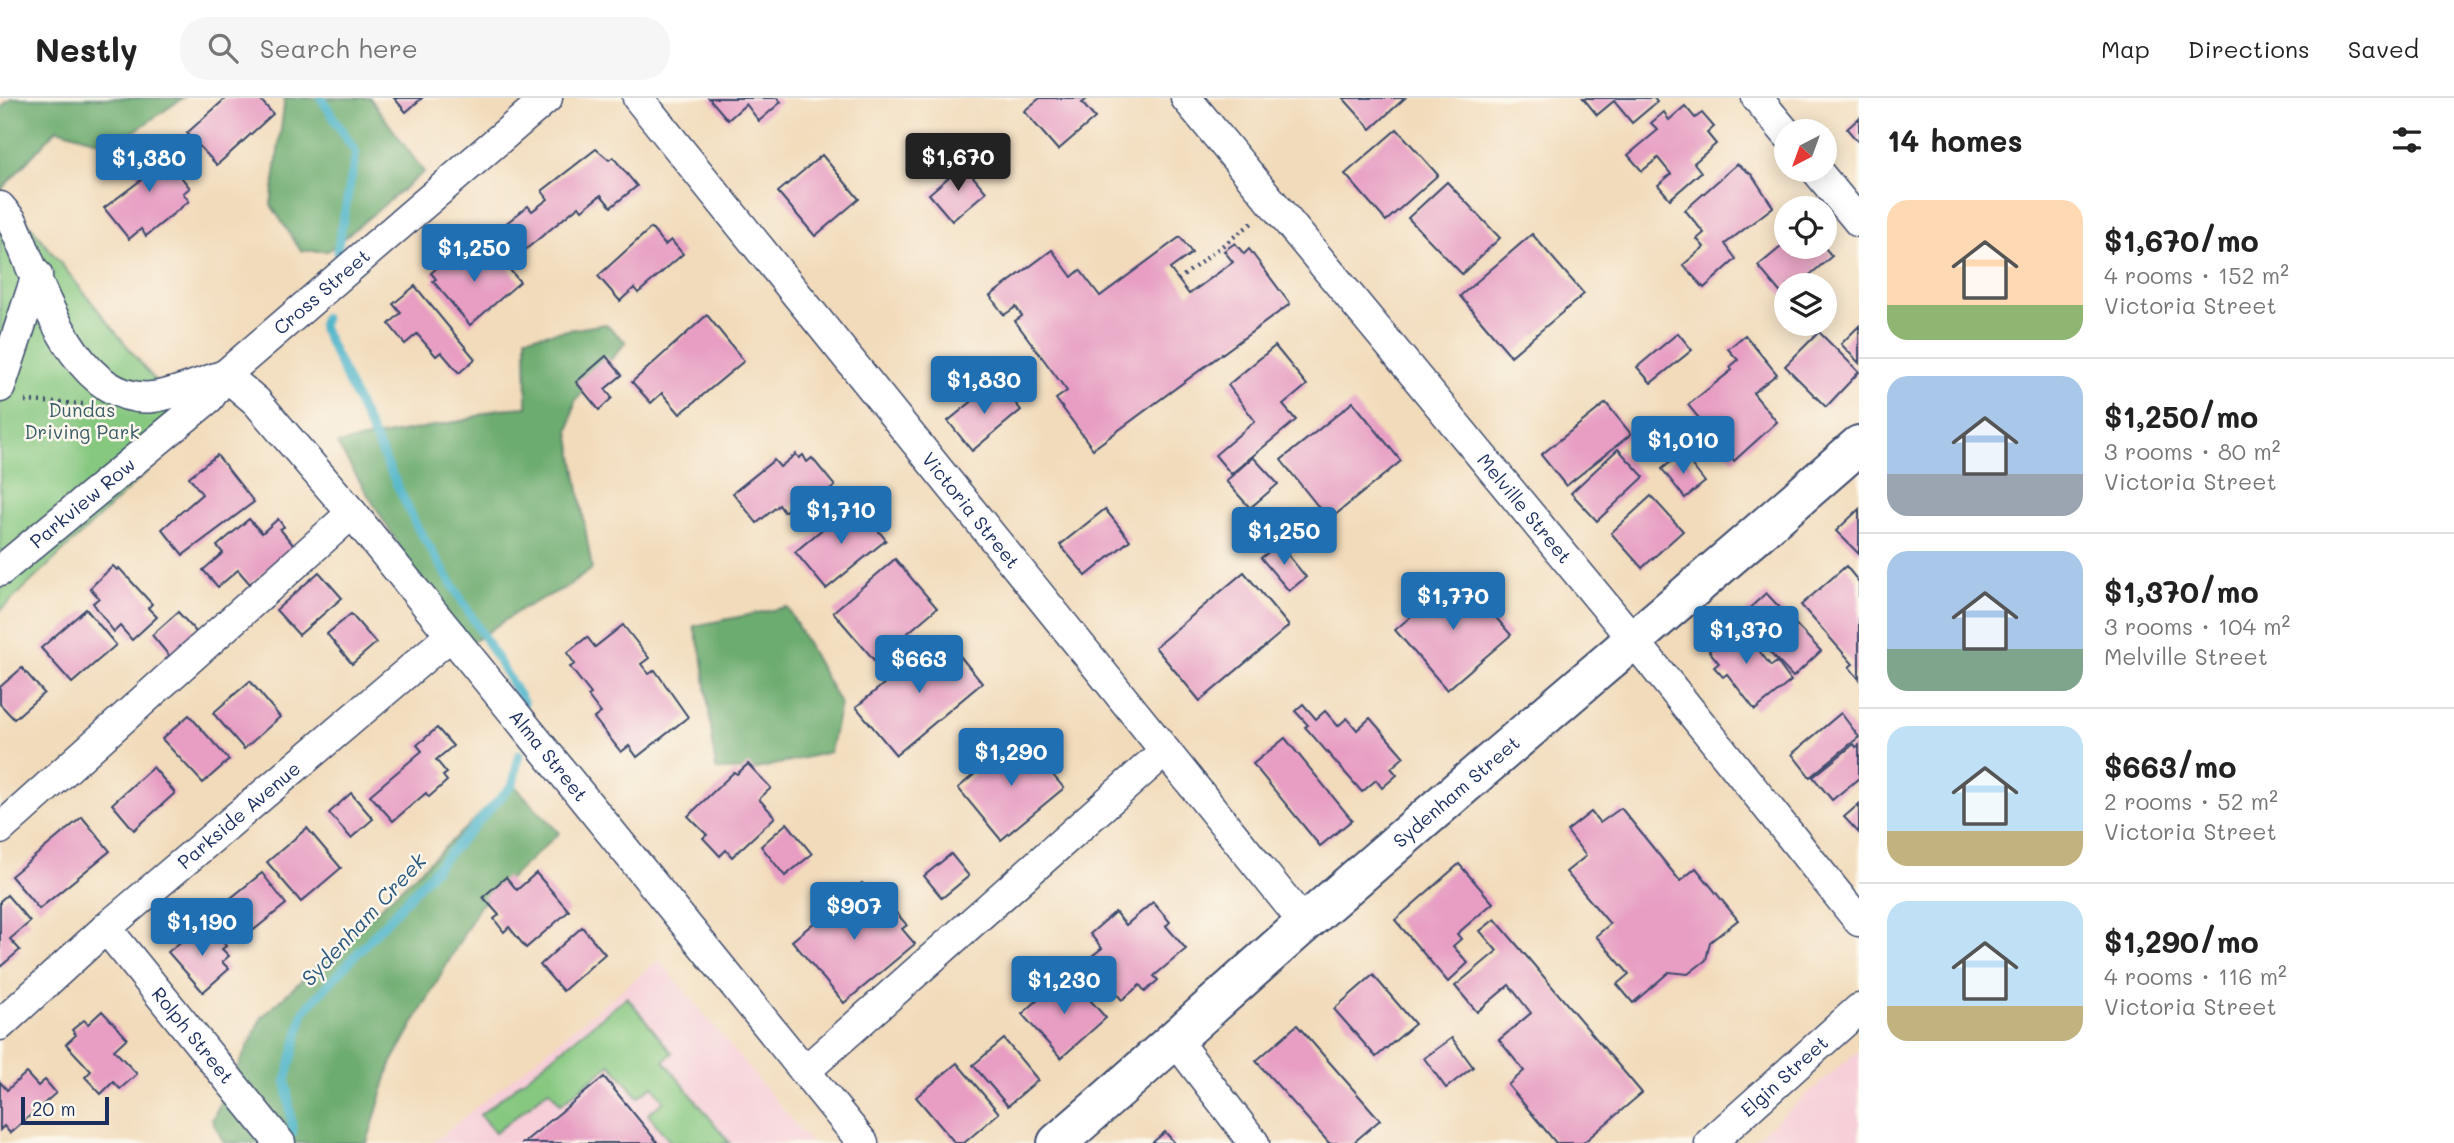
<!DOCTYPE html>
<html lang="en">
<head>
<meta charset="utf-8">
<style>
	:root { --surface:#fff; --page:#f6f6f6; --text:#222; --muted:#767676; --line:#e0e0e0; --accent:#1f6fb2 }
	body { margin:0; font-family:Mali,sans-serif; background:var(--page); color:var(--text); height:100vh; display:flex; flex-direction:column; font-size:26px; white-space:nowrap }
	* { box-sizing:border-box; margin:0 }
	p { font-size:23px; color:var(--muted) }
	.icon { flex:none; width:38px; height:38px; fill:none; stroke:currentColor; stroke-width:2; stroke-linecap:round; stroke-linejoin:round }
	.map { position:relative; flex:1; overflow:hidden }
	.sheet { display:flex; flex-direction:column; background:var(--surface); width:595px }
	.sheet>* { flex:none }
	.needle { width:46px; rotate:221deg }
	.tools { position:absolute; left:1774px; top:21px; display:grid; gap:14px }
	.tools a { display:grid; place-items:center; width:63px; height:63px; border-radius:50%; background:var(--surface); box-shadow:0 4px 18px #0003; font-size:35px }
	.scale { position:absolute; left:21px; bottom:18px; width:88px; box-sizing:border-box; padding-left:7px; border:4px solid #1b2f5e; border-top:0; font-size:19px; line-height:24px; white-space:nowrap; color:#1b2f5e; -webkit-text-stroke:5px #fbf7ec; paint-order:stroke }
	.price { position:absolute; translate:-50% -60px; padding:0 16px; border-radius:7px; background:var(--accent); color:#fff; font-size:23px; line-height:46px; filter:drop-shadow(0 2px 4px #0008) }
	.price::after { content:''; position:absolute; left:50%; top:42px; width:21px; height:16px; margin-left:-10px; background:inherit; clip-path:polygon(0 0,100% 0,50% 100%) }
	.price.selected { background:#222; color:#fff }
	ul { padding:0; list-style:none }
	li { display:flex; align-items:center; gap:21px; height:175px; padding:0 28px }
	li+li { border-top:2px solid var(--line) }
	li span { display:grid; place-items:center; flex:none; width:196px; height:140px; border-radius:21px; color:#555 }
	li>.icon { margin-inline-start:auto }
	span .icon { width:84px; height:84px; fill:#fffc; stroke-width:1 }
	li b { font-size:30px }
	h2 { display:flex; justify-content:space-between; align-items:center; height:84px; padding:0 28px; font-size:30px }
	header { display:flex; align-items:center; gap:42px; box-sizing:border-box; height:98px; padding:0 35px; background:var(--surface); border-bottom:2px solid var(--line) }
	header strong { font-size:33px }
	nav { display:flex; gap:38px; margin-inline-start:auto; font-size:24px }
	.search { width:490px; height:63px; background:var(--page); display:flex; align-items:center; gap:18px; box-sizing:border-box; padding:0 24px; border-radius:28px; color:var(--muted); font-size:26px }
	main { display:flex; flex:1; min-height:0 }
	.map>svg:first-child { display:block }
	.built { fill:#f6cfd8 }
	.green { fill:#87c881; stroke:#517c70; stroke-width:2 }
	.forest { fill:#6dac6f; stroke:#446e66; stroke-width:2 }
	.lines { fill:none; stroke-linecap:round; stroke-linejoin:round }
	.stream { stroke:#4bb4c9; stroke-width:9 }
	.building { fill:#e79ec2 }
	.minor-casing { stroke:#3b496c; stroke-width:33 }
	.major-casing { stroke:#3b496c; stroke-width:42 }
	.path { stroke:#3b496c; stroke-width:4.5; stroke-dasharray:2 5; stroke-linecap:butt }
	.minor { stroke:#fff; stroke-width:30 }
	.major { stroke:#fff; stroke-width:38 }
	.labels { text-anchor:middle; stroke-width:5; stroke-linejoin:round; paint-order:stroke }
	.street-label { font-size:19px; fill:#1b2f5e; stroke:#fbf7ec }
	.park-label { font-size:19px; fill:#3b5d68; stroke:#fbf7ec }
	.water-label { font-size:21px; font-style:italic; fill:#29577e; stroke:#fbf7ec }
</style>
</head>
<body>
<header>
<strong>Nestly</strong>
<div class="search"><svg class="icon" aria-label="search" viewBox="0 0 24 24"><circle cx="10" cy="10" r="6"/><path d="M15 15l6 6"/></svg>Search here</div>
<nav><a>Map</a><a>Directions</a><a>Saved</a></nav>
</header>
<main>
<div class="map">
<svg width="1859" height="1045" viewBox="0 0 1859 1045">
	<rect width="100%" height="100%" fill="#fbf7ec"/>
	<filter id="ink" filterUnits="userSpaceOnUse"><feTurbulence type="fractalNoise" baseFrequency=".0143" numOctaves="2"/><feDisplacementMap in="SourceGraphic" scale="14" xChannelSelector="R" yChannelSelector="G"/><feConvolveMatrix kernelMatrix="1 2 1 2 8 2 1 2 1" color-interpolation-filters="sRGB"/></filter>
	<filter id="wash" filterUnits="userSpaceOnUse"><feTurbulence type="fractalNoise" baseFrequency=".00686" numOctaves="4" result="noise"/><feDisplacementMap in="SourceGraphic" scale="28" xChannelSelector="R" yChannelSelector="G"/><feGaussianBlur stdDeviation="1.57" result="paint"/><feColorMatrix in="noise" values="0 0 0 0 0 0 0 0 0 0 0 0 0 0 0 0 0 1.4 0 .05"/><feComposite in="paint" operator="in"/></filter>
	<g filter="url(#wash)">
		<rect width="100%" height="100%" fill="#f2dbbb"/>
		<g class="built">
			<polygon points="659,862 811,1045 432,1045"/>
			<polygon points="1859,952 1859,1045 1750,1045"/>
		</g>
		<g class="green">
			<polygon points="0,90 193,330 0,513"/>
			<polygon points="627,899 672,955 664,963 730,1045 671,1045 648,1016 664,1003 653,988 638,999 611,966 561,1006 549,992 495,1035 480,1017"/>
		</g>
		<g class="forest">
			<polygon points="11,0 183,0 113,48 57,31 1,92 0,11"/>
			<polygon points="285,0 370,0 424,74 328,153 301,153 271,107"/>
			<polygon points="605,226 626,244 575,303 569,333 592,471 567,489 523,510 462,551 337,346 466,322 497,311 527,309 526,239"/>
			<polygon points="787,509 840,606 830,654 757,671 716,672 703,563 694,528"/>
			<polygon points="513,686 559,735 479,809 391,966 367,1045 224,1045 212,1022 262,919"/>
		</g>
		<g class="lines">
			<g class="stream">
				<polyline points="321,0 356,55 337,154"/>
				<polyline points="324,220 322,229 416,427 524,605"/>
				<polyline points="293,1035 286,983 304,913 513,686 519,656"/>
			</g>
		</g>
		<g id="blocks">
			<g class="building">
				<polygon points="226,0 259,0 273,16 217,67 187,35"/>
				<polygon points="394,0 422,0 406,14"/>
				<polygon points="709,0 777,0 781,4 759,23 746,6 728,22"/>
				<polygon points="1040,0 1088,0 1082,5 1095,20 1058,52 1024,13"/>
				<polygon points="1343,0 1405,0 1371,31"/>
				<polygon points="1583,0 1654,0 1657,4 1632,25 1614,3 1597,17"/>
				<polygon points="1685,8 1695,20 1702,15 1714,29 1707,35 1716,46 1694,65 1701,74 1670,101 1658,87 1671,76 1658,60 1642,73 1628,57 1658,32 1651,25 1664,14 1669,22"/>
				<polygon points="1859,20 1859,45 1847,31"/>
				<polygon points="1397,31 1438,77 1386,123 1345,76"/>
				<polygon points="153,44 190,90 183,95 189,103 146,138 141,131 129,141 104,110 141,82 127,64"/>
				<polygon points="596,51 609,62 613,59 637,88 611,109 601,97 582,112 579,108 520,156 499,131 528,108 532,113 548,101 542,93"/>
				<polygon points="822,57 859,101 815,138 778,94"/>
				<polygon points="1737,66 1752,77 1773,109 1725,146 1736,161 1704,190 1683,167 1704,149 1697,141 1704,135 1685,112"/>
				<polygon points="963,67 986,94 952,123 929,96"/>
				<polygon points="1447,84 1500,140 1462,176 1408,120"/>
				<polygon points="651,130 665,147 671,142 683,156 638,195 634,190 620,203 598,178"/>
				<polygon points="1532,136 1584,196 1511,258 1460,198"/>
				<polygon points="1180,139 1192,155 1170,171 1189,196 1233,164 1224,153 1235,145 1244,156 1249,151 1290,206 1093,351 1056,301 1067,293 1015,223 1022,218 1016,209 1004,217 990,198 1052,152 1072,179 1080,172 1100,198"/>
				<polygon points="1787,144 1787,149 1824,149 1832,158 1798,187 1787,187 1784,199 1758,168"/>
				<polygon points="456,153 470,169 489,153 493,157 496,155 520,184 470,227 433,183 436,181 431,175"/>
				<polygon points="415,188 475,261 459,275 441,254 436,258 417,236 405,246 389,226 401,215 393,206"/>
				<polygon points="707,217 744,263 680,316 662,295 651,305 632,284"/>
				<polygon points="1859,228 1859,265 1841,246"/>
				<polygon points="1819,234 1859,274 1826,309 1785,268"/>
				<polygon points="1678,235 1692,252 1651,285 1637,269"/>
				<polygon points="1745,237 1777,276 1753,295 1777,324 1734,363 1688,307 1732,272 1730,269 1738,262 1728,251"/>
				<polygon points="1275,248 1307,287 1283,307 1296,322 1231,376 1215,357 1255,323 1228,287"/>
				<polygon points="606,258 622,277 605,291 612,300 599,312 576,284"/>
				<polygon points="997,283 1021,312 972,353 948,323"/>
				<polygon points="1353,304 1401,363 1329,422 1281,362"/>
				<polygon points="1606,305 1631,336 1566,388 1541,357"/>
				<polygon points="1618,351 1644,379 1597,423 1571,395"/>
				<polygon points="1682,355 1705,384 1685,400 1662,371"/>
				<polygon points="796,356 799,360 803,357 807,364 812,360 835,388 814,405 806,396 784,414 779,407 757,425 733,395 774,362 780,369"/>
				<polygon points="217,357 254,404 183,457 162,431 202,396 189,379"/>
				<polygon points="1253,359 1278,386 1250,410 1226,383"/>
				<polygon points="1651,398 1683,433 1642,470 1611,435"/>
				<polygon points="855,404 886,442 826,491 795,454"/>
				<polygon points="1105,411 1130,442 1086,478 1060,447"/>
				<polygon points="1859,411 1859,456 1836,433"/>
				<polygon points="249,421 262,435 278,421 284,429 280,431 294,448 250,486 238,472 218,489 203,472 223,455 217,448"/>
				<polygon points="1279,446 1306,479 1289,493 1261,460"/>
				<polygon points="895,461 937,510 875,563 833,514"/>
				<polygon points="113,468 117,472 119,470 152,506 148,510 157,519 132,542 120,528 114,534 93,505 99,500 90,490"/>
				<polygon points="1846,468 1859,484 1859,581 1849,569 1853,566 1801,507"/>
				<polygon points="319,474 342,500 299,537 276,512"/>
				<polygon points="1244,474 1289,528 1200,603 1155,549"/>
				<polygon points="1459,477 1511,537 1447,592 1395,532"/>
				<polygon points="1766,495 1821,553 1793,579 1738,521"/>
				<polygon points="86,511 116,547 72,585 41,550"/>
				<polygon points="178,514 198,536 171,560 152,537"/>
				<polygon points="351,516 376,545 352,566 327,536"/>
				<polygon points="1728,524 1734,532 1739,527 1771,568 1777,564 1791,583 1755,612 1727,576 1723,579 1714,569 1719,565 1709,553 1713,549 1707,541"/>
				<polygon points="623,527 649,560 641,566 649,576 655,572 688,619 637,659 629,648 621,654 594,620 601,615 588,598 591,596 570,569 575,566 567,555 587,539 595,549"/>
				<polygon points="943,537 982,585 896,657 856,609"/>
				<polygon points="22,570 44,595 14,621 0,606 0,589"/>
				<polygon points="250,583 280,619 244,651 213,615"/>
				<polygon points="1303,606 1316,621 1325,613 1338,628 1347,620 1357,632 1370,620 1404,659 1391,670 1397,677 1382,690 1376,682 1362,694 1305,629 1308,627 1295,613"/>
				<polygon points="1841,615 1859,639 1810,679 1792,656"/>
				<polygon points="189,617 229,662 203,685 162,641"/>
				<polygon points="437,630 453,648 436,662 447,675 443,678 447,683 429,699 426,695 393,723 370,697 422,653 417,647"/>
				<polygon points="1020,638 1064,690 1001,742 958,690"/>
				<polygon points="1285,640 1352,722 1320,748 1253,666"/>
				<polygon points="1854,646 1856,649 1859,647 1859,680 1832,702 1813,679"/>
				<polygon points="748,666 771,690 759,701 775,719 732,759 726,752 720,758 703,740 707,737 688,718 734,674 737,676"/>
				<polygon points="153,669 175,695 134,732 112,706"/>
				<polygon points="351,695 373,721 351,740 329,715"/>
				<polygon points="1859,706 1859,735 1844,719"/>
				<polygon points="1621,710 1680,783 1696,770 1738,822 1710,844 1706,862 1688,876 1669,874 1633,905 1617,886 1629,876 1596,838 1610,826 1566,774 1586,758 1567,733 1591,714 1600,725"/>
				<polygon points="82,719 110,753 39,811 11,778"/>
				<polygon points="787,725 812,756 785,778 761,748"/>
				<polygon points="307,730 341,770 301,804 267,764"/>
				<polygon points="951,756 969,778 942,800 924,778"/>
				<polygon points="1459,766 1493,805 1457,836 1461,841 1453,848 1468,865 1448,884 1395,822"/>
				<polygon points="262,775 286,806 245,839 221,808"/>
				<polygon points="536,775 569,813 526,850 509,829 504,834 494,821 499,817 483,799 506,779 517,792"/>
				<polygon points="862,785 887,815 892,810 907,827 902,831 915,846 844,905 792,843"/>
				<polygon points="7,797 30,824 10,841 20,852 0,869 0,803"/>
				<polygon points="1153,804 1170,824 1166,828 1186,851 1154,878 1158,882 1145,894 1140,887 1122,902 1087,862 1102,850 1090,836 1115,814 1126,827"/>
				<polygon points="1495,821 1642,995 1583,1045 1556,1045 1508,987 1524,973 1499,942 1531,915 1509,887 1477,914 1455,888 1497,853 1480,833"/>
				<polygon points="210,828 226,848 222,851 229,858 222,864 229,871 203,894 168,854 184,841 186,843"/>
				<polygon points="582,829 605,856 563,893 540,867"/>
				<polygon points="1067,876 1106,920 1061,960 1022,916"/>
				<polygon points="1373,877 1415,926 1376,959 1334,911"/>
				<polygon points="102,913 127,940 114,952 137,976 120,991 113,984 101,996 85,979 91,973 66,946 76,937 72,932 84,922 88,926"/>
				<polygon points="1297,927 1380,1022 1353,1045 1329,1045 1256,963"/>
				<polygon points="1452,940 1473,969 1446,990 1424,960"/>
				<polygon points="1004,941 1038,982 1008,1008 973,967"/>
				<polygon points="957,965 999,1015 964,1045 955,1045 916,999"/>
				<polygon points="26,975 38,988 45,982 56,995 10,1035 4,1028 0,1032 0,984 7,992"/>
				<polygon points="604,979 658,1045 523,1045"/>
				<polygon points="1165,1034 1175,1045 1152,1045"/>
			</g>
		</g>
	</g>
	<g filter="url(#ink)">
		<use href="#blocks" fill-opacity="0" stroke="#3b496c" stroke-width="2"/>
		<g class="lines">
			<g class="minor-casing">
				<g id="minor">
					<path id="s1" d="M638,0L1305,826"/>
					<path id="s2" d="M1186,0L1635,544L1859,823"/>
					<polyline points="1757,0 1787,36"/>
					<polyline points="1816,72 1859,124"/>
					<path d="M0,109L12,123C38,179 73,308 153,299C177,296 202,284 225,277"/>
					<path id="s3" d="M225,277L256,303L352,415L863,1045"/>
					<polyline points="0,289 37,177"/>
					<path id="s4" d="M0,473L209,300L225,277L547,0"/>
					<polyline points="0,731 352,415"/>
					<path id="s5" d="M106,830L280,1045"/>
					<path id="s6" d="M0,927L106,830L451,537"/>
					<polyline points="1176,943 1254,1045"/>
					<polyline points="805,973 1165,653"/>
					<path id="s7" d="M1710,1045L1859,911"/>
				</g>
			</g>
			<g class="major-casing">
				<g id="major">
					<path id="s8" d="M1057,1045C1141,973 1222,898 1305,825C1488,664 1676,508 1859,347"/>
				</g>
			</g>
			<g class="path">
				<polyline points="1178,182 1252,125"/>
				<polyline points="25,303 83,306"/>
			</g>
			<use href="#minor" class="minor"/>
			<use href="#major" class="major"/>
		</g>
	</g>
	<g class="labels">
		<g class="street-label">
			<text dy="7" stroke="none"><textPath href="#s4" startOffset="427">Cross Street</textPath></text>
			<text dy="7" stroke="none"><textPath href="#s4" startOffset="107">Parkview Row</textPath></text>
			<text dy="7" stroke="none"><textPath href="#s2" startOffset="532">Melville Street</textPath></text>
			<text dy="7" stroke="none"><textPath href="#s1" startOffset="530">Victoria Street</textPath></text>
			<text dy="7" stroke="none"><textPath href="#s3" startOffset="500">Alma Street</textPath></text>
			<text dy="7" stroke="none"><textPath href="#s8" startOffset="532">Sydenham Street</textPath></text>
			<text dy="7" stroke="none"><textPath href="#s6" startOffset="318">Parkside Avenue</textPath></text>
			<text dy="7" stroke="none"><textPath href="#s5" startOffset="138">Rolph Street</textPath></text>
			<text dy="7" stroke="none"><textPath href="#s7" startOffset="100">Elgin Street</textPath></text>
		</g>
		<g class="park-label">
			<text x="82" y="319">Dundas<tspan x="82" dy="22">Driving Park</tspan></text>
		</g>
		<g class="water-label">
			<text transform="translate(364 822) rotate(-47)" y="7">Sydenham Creek</text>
		</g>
	</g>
</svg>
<div class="tools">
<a><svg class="needle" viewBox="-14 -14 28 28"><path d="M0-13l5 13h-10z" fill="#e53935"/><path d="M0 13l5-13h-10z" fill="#767676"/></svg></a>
<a><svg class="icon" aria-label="locate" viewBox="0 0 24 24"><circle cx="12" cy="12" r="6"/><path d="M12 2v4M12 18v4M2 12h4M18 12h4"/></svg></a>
<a><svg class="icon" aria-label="layers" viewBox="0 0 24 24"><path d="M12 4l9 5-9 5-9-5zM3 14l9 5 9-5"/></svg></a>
</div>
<div class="scale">20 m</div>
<b class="price selected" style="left:958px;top:95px">$1,670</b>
<b class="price" style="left:149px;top:96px">$1,380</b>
<b class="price" style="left:474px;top:186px">$1,250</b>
<b class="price" style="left:984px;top:318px">$1,830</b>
<b class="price" style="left:1683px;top:378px">$1,010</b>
<b class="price" style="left:841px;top:448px">$1,710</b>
<b class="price" style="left:1284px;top:469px">$1,250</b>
<b class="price" style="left:1453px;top:534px">$1,770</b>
<b class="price" style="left:1746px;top:568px">$1,370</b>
<b class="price" style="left:919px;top:597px">$663</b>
<b class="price" style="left:1011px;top:690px">$1,290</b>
<b class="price" style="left:854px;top:844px">$907</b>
<b class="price" style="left:202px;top:860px">$1,190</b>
<b class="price" style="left:1064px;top:918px">$1,230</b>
</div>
<section class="sheet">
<h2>14 homes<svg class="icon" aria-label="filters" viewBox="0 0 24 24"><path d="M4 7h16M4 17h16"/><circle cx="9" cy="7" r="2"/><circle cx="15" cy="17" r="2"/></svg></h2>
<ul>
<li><span style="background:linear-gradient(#ffd9b3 75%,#8fb573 0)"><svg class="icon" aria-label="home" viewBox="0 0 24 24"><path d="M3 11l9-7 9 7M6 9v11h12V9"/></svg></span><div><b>$1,670/mo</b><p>4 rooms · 152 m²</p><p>Victoria Street</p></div></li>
<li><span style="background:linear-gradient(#a9c7e8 70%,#9aa5b1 0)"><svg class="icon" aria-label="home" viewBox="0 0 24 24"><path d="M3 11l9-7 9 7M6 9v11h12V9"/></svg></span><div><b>$1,250/mo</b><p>3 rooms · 80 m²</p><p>Victoria Street</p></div></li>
<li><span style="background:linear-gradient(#a9c7e8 70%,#7fa58c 0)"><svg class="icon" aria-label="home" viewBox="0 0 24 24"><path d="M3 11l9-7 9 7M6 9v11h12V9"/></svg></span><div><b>$1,370/mo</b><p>3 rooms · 104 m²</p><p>Melville Street</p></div></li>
<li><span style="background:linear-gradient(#bfe0f5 75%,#c2b280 0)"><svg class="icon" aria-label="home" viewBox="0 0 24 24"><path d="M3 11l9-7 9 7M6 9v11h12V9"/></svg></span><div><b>$663/mo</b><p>2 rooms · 52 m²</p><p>Victoria Street</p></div></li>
<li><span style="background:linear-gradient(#bfe0f5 75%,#c2b280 0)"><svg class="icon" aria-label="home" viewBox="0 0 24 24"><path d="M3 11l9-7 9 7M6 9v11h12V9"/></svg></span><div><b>$1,290/mo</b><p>4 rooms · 116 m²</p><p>Victoria Street</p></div></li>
</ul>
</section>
</main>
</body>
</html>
